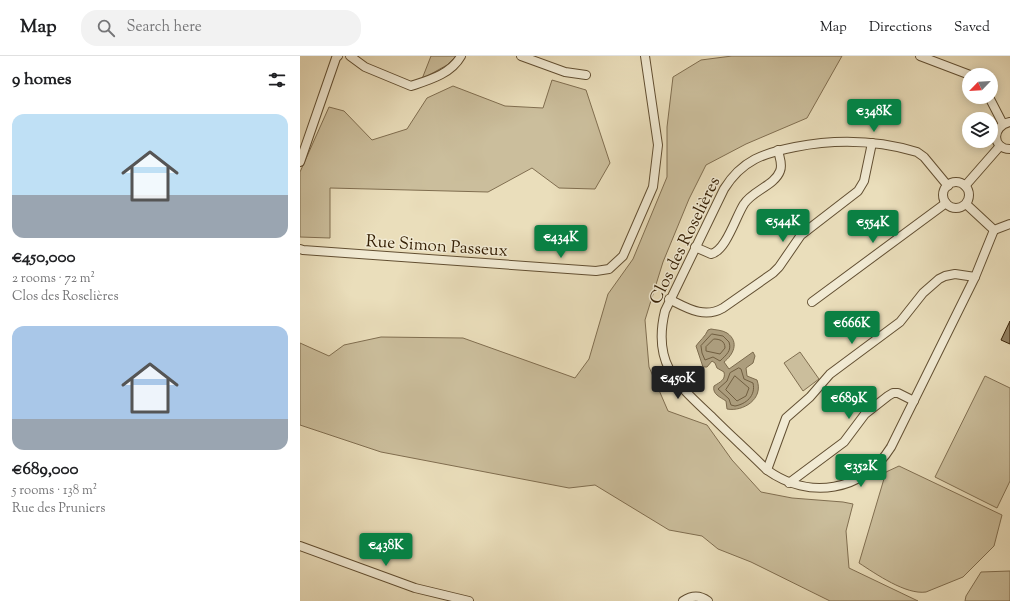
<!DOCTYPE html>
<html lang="en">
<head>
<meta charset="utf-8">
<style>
	:root { --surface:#fff; --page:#f2f2f2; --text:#202124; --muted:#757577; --line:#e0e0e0; --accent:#0b8043 }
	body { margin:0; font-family:"Sorts Mill Goudy",serif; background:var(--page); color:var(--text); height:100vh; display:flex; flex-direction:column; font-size:15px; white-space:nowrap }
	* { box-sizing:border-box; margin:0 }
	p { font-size:13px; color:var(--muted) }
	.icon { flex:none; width:22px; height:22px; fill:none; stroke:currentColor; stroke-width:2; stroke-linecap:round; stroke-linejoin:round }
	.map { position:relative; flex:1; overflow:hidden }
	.drawer { display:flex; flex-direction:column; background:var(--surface); width:300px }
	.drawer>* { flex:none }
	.needle { width:26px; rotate:245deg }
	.tools { position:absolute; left:662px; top:12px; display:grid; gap:8px }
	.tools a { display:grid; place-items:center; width:36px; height:36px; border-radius:50%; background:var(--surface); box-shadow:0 2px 10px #0003; font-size:20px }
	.price { position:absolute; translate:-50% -34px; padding:0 9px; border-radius:4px; background:var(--accent); color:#fff; font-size:13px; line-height:26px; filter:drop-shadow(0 1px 2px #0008) }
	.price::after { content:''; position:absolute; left:50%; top:24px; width:12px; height:9px; margin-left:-6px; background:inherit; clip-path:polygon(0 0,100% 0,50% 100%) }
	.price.selected { background:#222; color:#fff }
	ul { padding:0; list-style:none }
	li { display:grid; align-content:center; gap:8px; height:212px; padding:0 12px }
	li span { display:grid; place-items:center; height:124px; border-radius:12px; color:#555 }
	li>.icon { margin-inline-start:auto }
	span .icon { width:72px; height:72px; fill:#fffc; stroke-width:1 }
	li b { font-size:17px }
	h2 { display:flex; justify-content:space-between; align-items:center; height:48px; padding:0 12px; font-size:17px }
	header { display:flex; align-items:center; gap:24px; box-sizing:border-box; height:56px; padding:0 20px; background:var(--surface); border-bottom:1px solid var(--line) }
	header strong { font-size:19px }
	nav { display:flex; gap:22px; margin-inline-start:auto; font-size:14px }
	.search { width:280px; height:36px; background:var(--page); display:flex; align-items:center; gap:10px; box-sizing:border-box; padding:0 14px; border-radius:16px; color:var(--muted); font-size:15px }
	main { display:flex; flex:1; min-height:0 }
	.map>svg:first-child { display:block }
	.green { fill:#cbbe9c; stroke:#806e50 }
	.water { fill:#ac9d7d; stroke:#7c6b4d }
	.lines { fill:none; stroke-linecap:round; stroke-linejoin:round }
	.shore { stroke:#705e40; stroke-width:1 }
	.building { fill:#938263; stroke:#351f04 }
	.street-casing { stroke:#624f32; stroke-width:10 }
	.street { stroke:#f1ead3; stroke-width:8 }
	.labels { text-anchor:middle; stroke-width:3; stroke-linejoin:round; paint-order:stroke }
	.street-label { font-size:17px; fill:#351f04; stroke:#f1ead3 }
</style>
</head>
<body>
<header>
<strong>Map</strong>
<div class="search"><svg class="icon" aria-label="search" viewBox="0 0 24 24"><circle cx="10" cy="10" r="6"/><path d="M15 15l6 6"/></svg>Search here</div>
<nav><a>Map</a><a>Directions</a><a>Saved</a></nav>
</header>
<main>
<section class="drawer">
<h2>9 homes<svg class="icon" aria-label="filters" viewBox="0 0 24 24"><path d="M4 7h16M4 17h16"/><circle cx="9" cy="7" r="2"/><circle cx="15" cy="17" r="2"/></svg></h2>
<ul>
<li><span style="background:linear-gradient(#bfe0f5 65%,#9aa5b1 0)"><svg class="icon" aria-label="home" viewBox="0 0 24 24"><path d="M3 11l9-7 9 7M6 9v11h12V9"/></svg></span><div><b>€450,000</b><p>2 rooms · 72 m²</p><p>Clos des Roselières</p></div></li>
<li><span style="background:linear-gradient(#a9c7e8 75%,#9aa5b1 0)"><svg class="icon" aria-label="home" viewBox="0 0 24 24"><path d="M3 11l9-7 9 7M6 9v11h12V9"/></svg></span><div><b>€689,000</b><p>5 rooms · 138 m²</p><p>Rue des Pruniers</p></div></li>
</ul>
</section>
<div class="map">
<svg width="710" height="545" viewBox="0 0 710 545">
	<rect width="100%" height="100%" fill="#eadebb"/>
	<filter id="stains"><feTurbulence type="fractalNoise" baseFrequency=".005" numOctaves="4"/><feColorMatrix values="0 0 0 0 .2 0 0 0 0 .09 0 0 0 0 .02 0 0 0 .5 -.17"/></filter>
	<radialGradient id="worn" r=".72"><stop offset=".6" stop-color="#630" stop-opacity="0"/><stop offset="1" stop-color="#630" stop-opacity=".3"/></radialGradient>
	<g class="green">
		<polygon points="131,0 156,0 147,9 122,23"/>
		<polygon points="432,0 542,0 507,62 446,88 406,109 389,143 363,206 345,264 349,311 368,355 407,369 432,404 461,436 492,442 543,446 553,448 546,475 549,512 618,545 530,545 451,506 418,493 402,480 369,474 295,429 269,432 81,396 0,369 0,287 29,300 44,289 81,281 163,282 275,322 289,303 308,238 333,203 367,121 367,71 373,21 401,4"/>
		<polygon points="252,24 286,34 310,107 295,133 259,132 232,112 188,136 30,132 30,182 0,181 0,116 29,51 44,55 72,84 107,73 127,42 153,30 205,50 243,52"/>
		<polygon points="500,296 519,323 503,335 484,307"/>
		<polygon points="685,320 710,332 710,425 697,452 635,421"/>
		<path d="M599,410L702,459L694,490L663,521L626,536C606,539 576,518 559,507L586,416Z"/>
		<polygon points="710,515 710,545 665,545 666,540 681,516"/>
	</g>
	<path class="water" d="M411,273C416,274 422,274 427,277C440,286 433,299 424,306L429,313L453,296L455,300L453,307L446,312L447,320L457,324C464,343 443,356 427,353L426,345C420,341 412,338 414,330C420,326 426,324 424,316L417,312L415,307L412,305L407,311H403L396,290C400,284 405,281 408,274Z"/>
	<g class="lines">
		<g class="shore">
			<path d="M412,278L423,280L429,286C432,295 426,299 420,305L413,301L405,304L402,297L401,290Z"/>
			<path d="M414,283C420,283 425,285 425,292L420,298L406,295V291Z"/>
			<path d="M439,312L441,313L444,323L453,327C456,340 446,348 435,350L431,349L429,343L418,333L427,325L430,317Z"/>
			<polygon points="435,320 449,332 446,340 437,345 426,334"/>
		</g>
	</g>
	<polygon class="building" points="710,265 710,288 701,284"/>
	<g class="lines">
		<g class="street-casing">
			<g id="street">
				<path d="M50,0L65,11L111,30C129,24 151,18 161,0"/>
				<polyline points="221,0 265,16 286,19"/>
				<polyline points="620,0 670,19"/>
				<polyline points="689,41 703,68"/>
				<path d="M710,66C691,70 692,93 710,93"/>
				<polyline points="0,106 36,2 38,0"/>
				<circle cx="656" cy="139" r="13"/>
				<path d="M648,130L624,101L617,96C577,84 536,83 495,91C464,97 442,104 424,133L365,255C352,308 377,328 412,361C430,379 449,396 467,414C509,444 563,436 591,391L675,221L694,174"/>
				<polyline points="665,130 700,90"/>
				<polyline points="666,148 694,174 710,168"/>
				<path d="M395,191L411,198C426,195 436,160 444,148C452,135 475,129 480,115C483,108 479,101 478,94"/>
				<polyline points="0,193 3,194 296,215 309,213 323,200 353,131 358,89 345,0"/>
				<path d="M369,243C387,252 404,263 423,252L473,217L479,211L501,179L558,135L564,125L572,87"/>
				<polyline points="512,246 646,147"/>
				<polyline points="467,414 486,362 510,341 530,318 600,266 623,237 639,223 645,220 655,218 675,221"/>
				<polyline points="489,427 544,386 565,358 588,340 593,337 598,337 614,345"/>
				<polyline points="0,490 115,532 169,545"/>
				<path d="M383,545C392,539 400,539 408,545"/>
			</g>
		</g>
		<use href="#street" class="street"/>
	</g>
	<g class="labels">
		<g class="street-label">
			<text transform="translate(384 184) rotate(-64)" y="6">Clos des Roselières</text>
			<text transform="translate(137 189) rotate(4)" y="6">Rue Simon Passeux</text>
		</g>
	</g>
	<rect width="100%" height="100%" filter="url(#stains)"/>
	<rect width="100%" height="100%" fill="url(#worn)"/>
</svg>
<div class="tools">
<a><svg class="needle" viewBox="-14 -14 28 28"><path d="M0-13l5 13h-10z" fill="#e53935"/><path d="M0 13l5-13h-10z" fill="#757577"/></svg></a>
<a><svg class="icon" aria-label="layers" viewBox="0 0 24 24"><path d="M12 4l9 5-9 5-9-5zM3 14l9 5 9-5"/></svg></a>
</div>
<b class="price" style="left:574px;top:77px">€348K</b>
<b class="price" style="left:483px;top:187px">€544K</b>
<b class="price" style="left:573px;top:188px">€554K</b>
<b class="price" style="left:261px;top:203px">€434K</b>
<b class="price" style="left:552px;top:289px">€666K</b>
<b class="price selected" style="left:378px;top:344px">€450K</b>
<b class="price" style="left:549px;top:364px">€689K</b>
<b class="price" style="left:561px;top:432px">€352K</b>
<b class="price" style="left:86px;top:511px">€438K</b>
</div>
</main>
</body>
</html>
